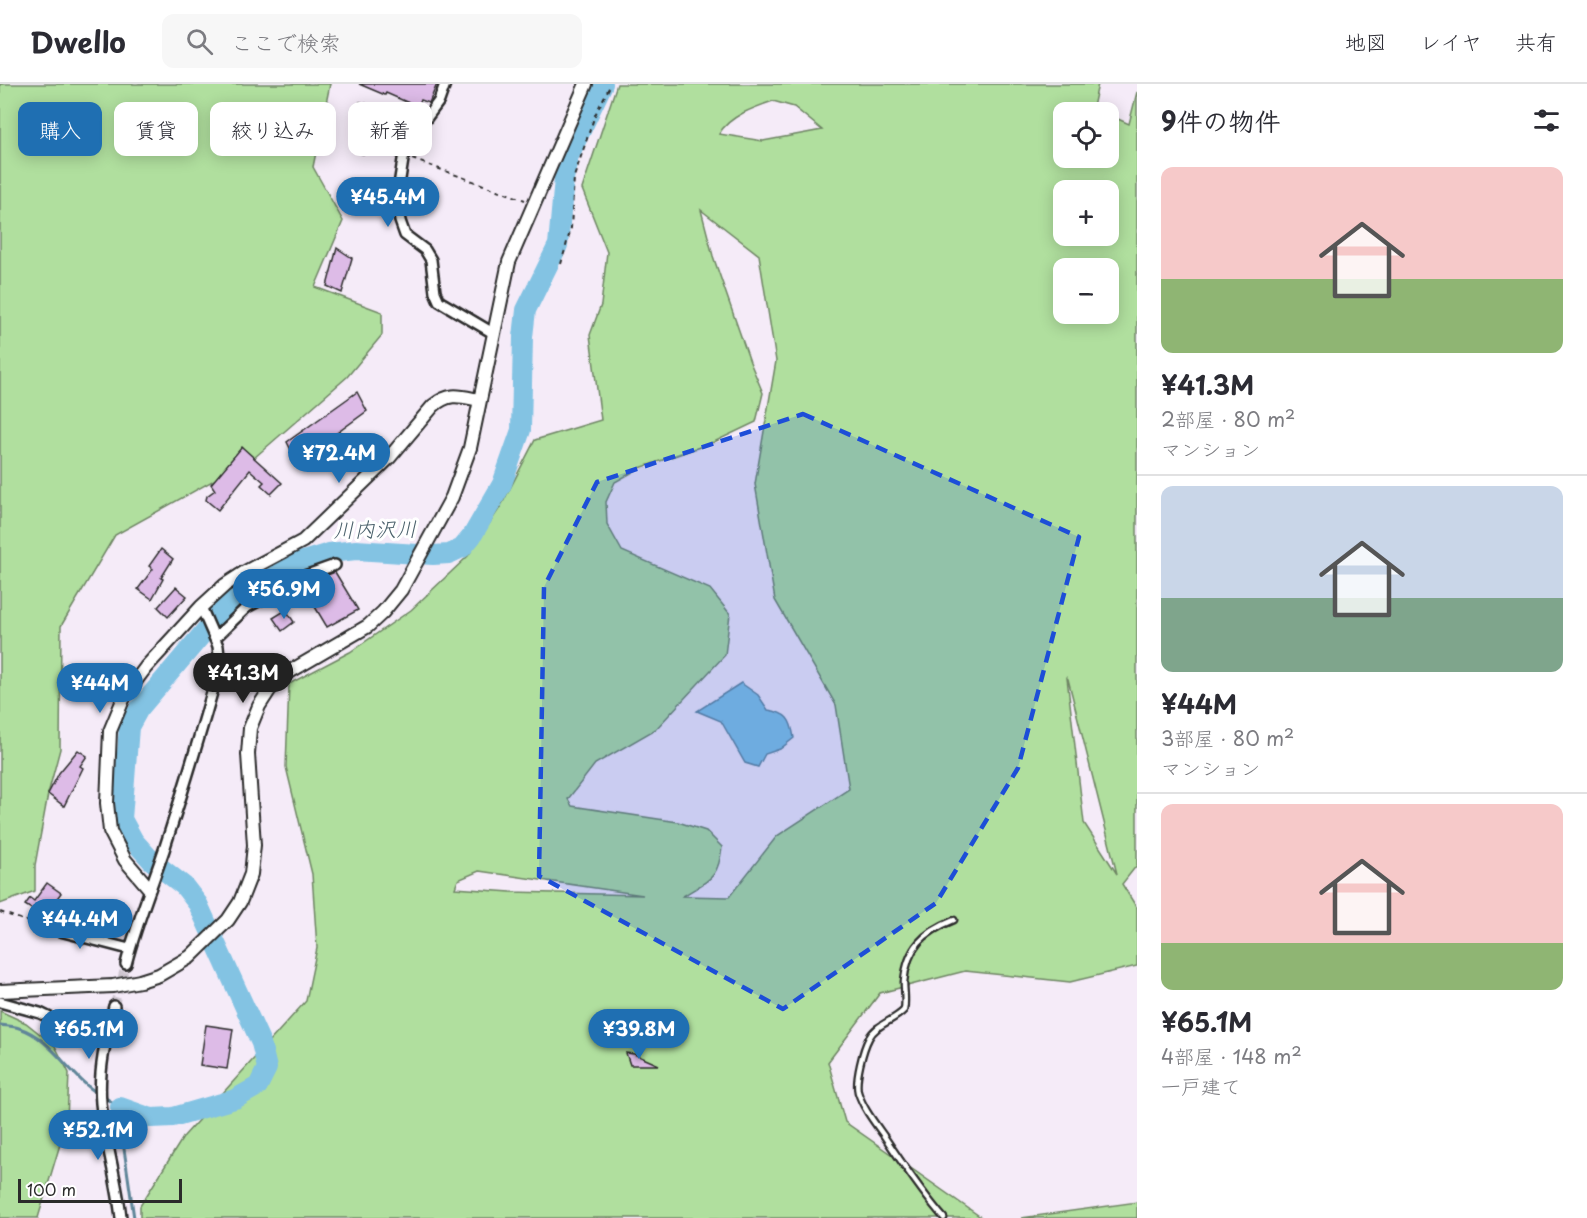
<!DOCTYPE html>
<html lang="ja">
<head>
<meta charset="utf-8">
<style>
	:root { --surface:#fff; --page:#f7f7f7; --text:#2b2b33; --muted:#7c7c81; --line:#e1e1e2; --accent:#1f6fb2 }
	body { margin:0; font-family:"Playpen Sans","Klee One",sans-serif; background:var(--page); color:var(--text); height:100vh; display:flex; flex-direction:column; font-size:22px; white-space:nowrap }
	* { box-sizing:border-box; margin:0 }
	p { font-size:20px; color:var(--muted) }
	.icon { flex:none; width:33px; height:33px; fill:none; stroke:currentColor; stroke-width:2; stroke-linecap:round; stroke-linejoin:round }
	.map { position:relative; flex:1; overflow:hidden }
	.panel { display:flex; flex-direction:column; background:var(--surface); width:450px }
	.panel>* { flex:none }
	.guide { position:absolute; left:18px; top:18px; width:570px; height:54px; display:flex; gap:12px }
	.buttons { position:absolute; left:1053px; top:18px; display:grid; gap:12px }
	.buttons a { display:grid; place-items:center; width:66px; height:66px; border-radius:12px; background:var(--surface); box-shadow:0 3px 15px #0003; font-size:30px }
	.scale { position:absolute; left:18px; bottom:15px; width:164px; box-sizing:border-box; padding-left:6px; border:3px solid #2b2b2b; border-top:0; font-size:16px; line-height:21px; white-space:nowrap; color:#2b2b2b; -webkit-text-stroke:4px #fff; paint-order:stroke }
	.price { position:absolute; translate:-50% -51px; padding:0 14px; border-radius:21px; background:var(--accent); color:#fff; font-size:20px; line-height:39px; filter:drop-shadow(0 2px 3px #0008) }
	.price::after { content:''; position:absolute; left:50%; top:36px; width:18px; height:14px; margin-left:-9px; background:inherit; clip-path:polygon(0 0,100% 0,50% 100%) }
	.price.active { background:#222; color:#fff }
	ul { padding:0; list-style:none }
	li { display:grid; align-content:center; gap:12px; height:318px; padding:0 24px }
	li+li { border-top:2px solid var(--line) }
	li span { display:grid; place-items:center; height:186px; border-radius:12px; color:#555 }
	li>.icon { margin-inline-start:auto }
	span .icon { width:108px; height:108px; fill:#fffc; stroke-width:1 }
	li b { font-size:26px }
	h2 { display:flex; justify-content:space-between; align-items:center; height:72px; padding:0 24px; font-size:26px }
	.chip { padding:0 21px; border-radius:12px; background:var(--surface); box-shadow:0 3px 15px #0003; font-size:21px; line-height:54px }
	.chip.active { background:var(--accent); color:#fff }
	header { display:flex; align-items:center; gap:36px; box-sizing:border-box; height:84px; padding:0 30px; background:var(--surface); border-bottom:2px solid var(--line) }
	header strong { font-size:28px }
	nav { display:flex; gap:33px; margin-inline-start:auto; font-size:21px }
	.search { width:420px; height:54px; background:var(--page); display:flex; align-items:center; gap:15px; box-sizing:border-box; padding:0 21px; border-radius:12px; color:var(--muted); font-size:22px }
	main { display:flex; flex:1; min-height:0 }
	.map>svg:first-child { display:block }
	.green { fill:#b0df9e; stroke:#6e8564; stroke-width:1.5; fill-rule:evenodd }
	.water { fill:#83c3e3; stroke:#608699; stroke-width:1.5 }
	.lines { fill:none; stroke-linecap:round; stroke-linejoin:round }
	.stream { stroke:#608699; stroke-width:3 }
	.river { stroke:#83c3e3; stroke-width:20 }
	.building { fill:#ddbbe7; stroke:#2b2b2b; stroke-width:1.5 }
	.minor-tunnel { stroke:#cdc5cf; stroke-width:9; stroke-dasharray:9 4.5; stroke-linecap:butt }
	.service-casing { stroke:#2b2b2b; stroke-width:9 }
	.minor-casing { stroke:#2b2b2b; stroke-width:14 }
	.tertiary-casing { stroke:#2b2b2b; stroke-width:16 }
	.path { stroke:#2b2b2b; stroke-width:2; stroke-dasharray:4.5 4.5; stroke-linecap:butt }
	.service { stroke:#fff; stroke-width:4.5 }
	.minor { stroke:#fff; stroke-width:9 }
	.tertiary { stroke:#fff; stroke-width:12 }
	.marked { fill:#1d4ed8; fill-opacity:0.2; stroke:#1d4ed8; stroke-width:4.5; stroke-dasharray:12 8; stroke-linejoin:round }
	.labels { text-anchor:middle; stroke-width:6; stroke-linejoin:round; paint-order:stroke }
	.water-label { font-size:21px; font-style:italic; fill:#4a606b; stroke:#fff }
</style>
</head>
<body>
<header>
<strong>Dwello</strong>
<div class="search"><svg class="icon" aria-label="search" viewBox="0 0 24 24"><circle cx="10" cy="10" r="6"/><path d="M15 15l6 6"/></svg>ここで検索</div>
<nav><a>地図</a><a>レイヤ</a><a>共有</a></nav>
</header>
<main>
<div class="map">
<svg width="1137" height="1134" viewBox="0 0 1137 1134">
	<rect width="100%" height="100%" fill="#f5ebf8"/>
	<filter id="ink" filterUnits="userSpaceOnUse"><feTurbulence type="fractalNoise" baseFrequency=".0167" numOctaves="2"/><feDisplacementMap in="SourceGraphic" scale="12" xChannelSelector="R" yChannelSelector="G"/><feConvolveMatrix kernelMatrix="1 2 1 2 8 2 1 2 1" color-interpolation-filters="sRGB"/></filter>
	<g filter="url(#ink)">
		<g class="green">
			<polygon points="0,0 330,0 313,83 343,137 315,203 382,228 382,251 347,293 254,374 115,451 61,542 60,665 48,710 35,781 35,807 0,820"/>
			<path d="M617,0H1098L1093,23L1104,28H1064V74H1108L1109,31L1129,40L1137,8V781L1122,800L1137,824V882L1070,898L965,887L880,909L828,978L845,1038L982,1134H140V1122L184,1052L306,917L317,864L312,790L286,683L289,600L350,568L411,526L468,472L501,422L535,356L601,336L590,251L601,221L607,168L582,105ZM773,17L794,23L822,46L763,57L719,50C729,32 755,23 773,17ZM1064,106H1108V152H1064ZM701,126L759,171L776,277L755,400L775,516L836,621L849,705L777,752L729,813L683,812C708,796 718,797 722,763L706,747L678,738L572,722L568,715L595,680L656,645L725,571L730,530L710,505L622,467L607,440L606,418L615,398L640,384L714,358L756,338L763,309L750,278L713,172ZM1064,184H1108V230H1064ZM1067,594L1068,595L1117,790L1084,739ZM479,787L643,811L511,808L455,804L458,796Z"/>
			<polygon points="0,927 26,939 55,962 69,989 67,1037 38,1134 0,1134"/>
			<polygon points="1137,1118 1137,1134 1021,1134"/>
		</g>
		<path class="water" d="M741,599L758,611L768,626C787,629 791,635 794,654L780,665L765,670L758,683L745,679L721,637L697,627Z"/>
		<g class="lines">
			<g class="stream">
				<path d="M0,941C6,942 13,942 19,944C52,954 70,993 99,1010"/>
				<polyline points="104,1013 120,1023 122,1051 134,1134"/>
			</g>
			<polyline class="river" points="120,1023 151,1034 173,1033 235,1015 258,1002 267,984 261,959 198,820 184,802 152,777 134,757 122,735 129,643 139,625 221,528 248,504 300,478 329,469 356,466 433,471 449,470 462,464 472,452 502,400 521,346 523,253 526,226 558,161 564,95 568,74 603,0"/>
		</g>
		<g class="building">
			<polygon points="359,0 437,0 429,19 421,16 418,23 386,9 385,11"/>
			<polygon points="360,18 376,22 363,70 353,67"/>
			<polygon points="337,164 352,174 342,209 327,202"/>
			<polygon points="357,308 367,327 297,378 287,358"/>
			<polygon points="242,363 282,399 271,410 261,401 264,398 250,386 218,426 206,416 207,412 215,406 211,400"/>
			<polygon points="161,465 173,475 161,494 163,495 152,515 138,505 153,485 149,482"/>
			<polygon points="335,488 358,526 327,543 302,501"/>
			<polygon points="176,503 187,512 168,533 158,523"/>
			<polygon points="286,526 294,538 282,547 273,534"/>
			<polygon points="78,666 87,672 80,682 83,684 64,722 48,710 59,689"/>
			<polygon points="47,799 61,809 47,828 37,821 33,826 25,821 30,814 34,817"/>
			<polygon points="206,941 233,945 227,985 200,981"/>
			<polygon points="626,969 634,970 659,981 630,981"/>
		</g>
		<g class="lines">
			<polyline class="minor-tunnel" points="114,922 126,880"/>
			<g class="service-casing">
				<path id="service" d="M944,1134C921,1108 903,1080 884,1052C874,1038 863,1024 858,1008C855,996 863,965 869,954C876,940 894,937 904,926C906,917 904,907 904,898C907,863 924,848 954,836"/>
			</g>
			<g class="minor-casing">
				<g id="minor">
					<polyline points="445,0 439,17 405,63 397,114 400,137 405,151 425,166 431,176 435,208 439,217 493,249"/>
					<polyline points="215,554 247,523 307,491 335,481"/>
					<polyline points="37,841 129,865"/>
					<path d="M126,880C136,841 151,804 164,766C184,704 203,642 220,580L218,562L201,523"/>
					<polyline points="0,918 40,929 93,955 105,958"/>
					<path d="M114,922C106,954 98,986 101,1019C105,1058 117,1095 121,1134"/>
				</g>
			</g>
			<g class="tertiary-casing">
				<g id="tertiary">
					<path d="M149,804L125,776L110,747L107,719L110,647L125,611L146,583L201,523L225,501L245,488L303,457L389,374L433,322C450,308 459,312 479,316"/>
					<polyline points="0,907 113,902 140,897 159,891 190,873 228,836 240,818 251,790 254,761 248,670 250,644 259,622 270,605 284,591 368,542 383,528 401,506 452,413 470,364 509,178 586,0"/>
				</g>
			</g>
			<g class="path">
				<polyline points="412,75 525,116"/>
				<polyline points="561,180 571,144 574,93 595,31 611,0"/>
				<polyline points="0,828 29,838"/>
			</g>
			<use href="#service" class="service"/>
			<use href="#minor" class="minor"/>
			<use href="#tertiary" class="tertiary"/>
		</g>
	</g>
	<path class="marked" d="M803,330L1079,453L1018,684L936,819L783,925L539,792L544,503L597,398Z"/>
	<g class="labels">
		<g class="water-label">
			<text transform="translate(375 446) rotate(-1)" y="7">川内沢川</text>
		</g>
	</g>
</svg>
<div class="buttons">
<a><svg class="icon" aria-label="locate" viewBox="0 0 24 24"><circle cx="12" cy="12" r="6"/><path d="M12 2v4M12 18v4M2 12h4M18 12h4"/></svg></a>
<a>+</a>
<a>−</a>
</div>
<div class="scale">100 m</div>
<b class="price" style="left:388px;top:144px">¥45.4M</b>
<b class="price" style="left:339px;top:400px">¥72.4M</b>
<b class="price" style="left:284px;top:536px">¥56.9M</b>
<b class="price active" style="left:243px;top:620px">¥41.3M</b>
<b class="price" style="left:100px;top:630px">¥44M</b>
<b class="price" style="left:80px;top:866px">¥44.4M</b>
<b class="price" style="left:89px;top:976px">¥65.1M</b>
<b class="price" style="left:639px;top:976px">¥39.8M</b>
<b class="price" style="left:98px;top:1077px">¥52.1M</b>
<div class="guide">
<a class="chip active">購入</a>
<a class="chip">賃貸</a>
<a class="chip">絞り込み</a>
<a class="chip">新着</a>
</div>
</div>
<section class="panel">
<h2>9件の物件<svg class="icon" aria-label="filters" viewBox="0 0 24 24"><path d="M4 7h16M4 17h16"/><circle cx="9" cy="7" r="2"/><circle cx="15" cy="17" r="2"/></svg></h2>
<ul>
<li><span style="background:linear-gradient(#f6c9c9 60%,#8fb573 0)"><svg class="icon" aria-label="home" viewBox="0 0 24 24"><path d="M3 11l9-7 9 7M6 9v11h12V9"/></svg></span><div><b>¥41.3M</b><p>2部屋 · 80 m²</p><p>マンション</p></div></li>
<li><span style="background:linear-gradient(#c9d6e8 60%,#7fa58c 0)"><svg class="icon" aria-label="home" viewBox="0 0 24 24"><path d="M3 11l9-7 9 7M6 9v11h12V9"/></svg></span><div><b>¥44M</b><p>3部屋 · 80 m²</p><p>マンション</p></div></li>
<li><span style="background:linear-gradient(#f6c9c9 75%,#8fb573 0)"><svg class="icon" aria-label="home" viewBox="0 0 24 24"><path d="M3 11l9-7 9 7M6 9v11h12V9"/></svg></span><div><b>¥65.1M</b><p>4部屋 · 148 m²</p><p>一戸建て</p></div></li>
</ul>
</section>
</main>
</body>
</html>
